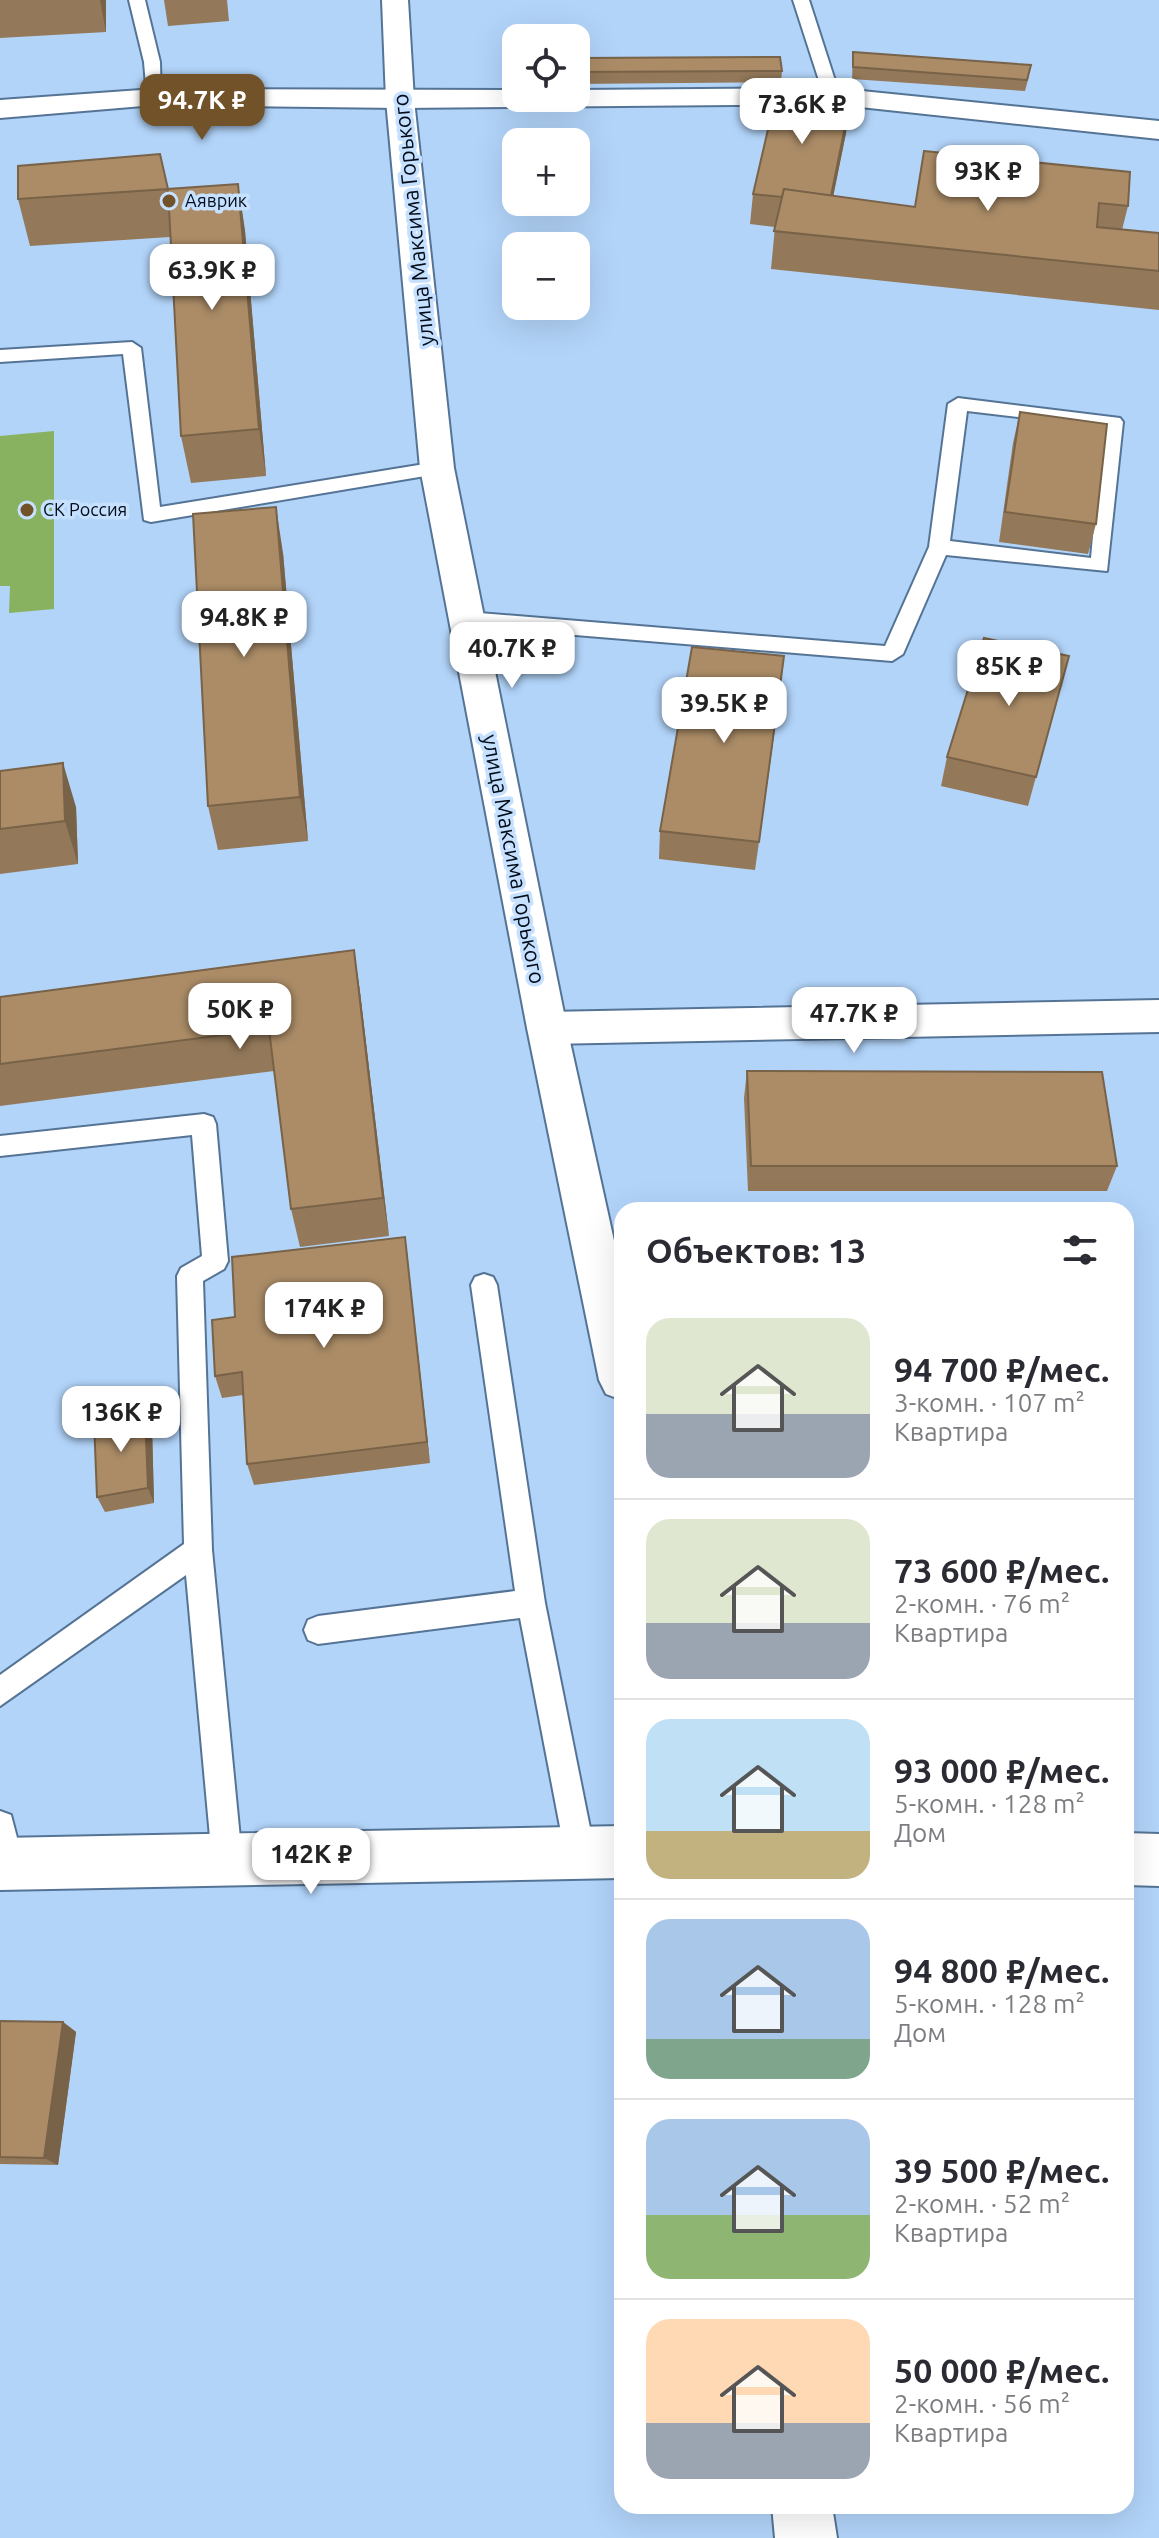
<!DOCTYPE html>
<html lang="ru">
<head>
<meta charset="utf-8">
<style>
	:root { --surface:#fff; --page:#f7f7f7; --text:#2b2b33; --muted:#7c7c81; --line:#e1e1e2; --accent:#725228 }
	body { margin:0; font-family:Ubuntu,sans-serif; background:var(--page); color:var(--text); height:100vh; display:flex; flex-direction:column; font-size:30px; white-space:nowrap }
	* { box-sizing:border-box; margin:0 }
	p { font-size:26px; color:var(--muted) }
	.icon { flex:none; width:44px; height:44px; fill:none; stroke:currentColor; stroke-width:2; stroke-linecap:round; stroke-linejoin:round }
	.map { position:relative; flex:1; overflow:hidden }
	.sheet { position:absolute; left:614px; top:1202px; width:520px; height:1312px; display:flex; flex-direction:column; background:var(--surface); border-radius:24px; box-shadow:0 8px 32px #0002 }
	.sheet>* { flex:none }
	.tools { position:absolute; left:502px; top:24px; display:grid; gap:16px }
	.tools a { display:grid; place-items:center; width:88px; height:88px; border-radius:16px; background:var(--surface); box-shadow:0 8px 32px #0002; font-size:40px }
	.price { position:absolute; translate:-50% -68px; padding:0 18px; border-radius:16px; background:#fff; color:#222; font-size:26px; line-height:52px; filter:drop-shadow(0 2px 4px #0008) }
	.price::after { content:''; position:absolute; left:50%; top:48px; width:24px; height:18px; margin-left:-12px; background:inherit; clip-path:polygon(0 0,100% 0,50% 100%) }
	.price.on { background:var(--accent); color:#fff }
	ul { padding:0; list-style:none }
	li { display:flex; align-items:center; gap:24px; height:200px; padding:0 32px }
	li+li { border-top:2px solid var(--line) }
	li span { display:grid; place-items:center; flex:none; width:224px; height:160px; border-radius:24px; color:#555 }
	li>.icon { margin-inline-start:auto }
	span .icon { width:96px; height:96px; fill:#fffc; stroke-width:1 }
	li b { font-size:34px }
	h2 { display:flex; justify-content:space-between; align-items:center; height:96px; padding:0 32px; font-size:34px }
	.map>svg:first-child { display:block }
	.green { fill:#88b160 }
	.lines { fill:none; stroke-linecap:round; stroke-linejoin:round }
	.service-casing { stroke:#557495; stroke-width:4 }
	.minor-casing { stroke:#557495; stroke-width:4 }
	.tertiary-casing { stroke:#557495; stroke-width:4 }
	.service { fill:#fff; fill-rule:evenodd }
	.minor { fill:#fff; fill-rule:evenodd }
	.tertiary { fill:#fff; fill-rule:evenodd }
	.wall { fill:#937859 }
	.shaded-wall { fill:#786248 }
	.building { fill:#ab8c67; stroke:#786248; stroke-width:2 }
	.poi-dot { fill:#725228; stroke:#c6e1ff; stroke-width:3 }
	.labels { text-anchor:middle; stroke-width:7; stroke-linejoin:round; paint-order:stroke }
	.far-poi-label { font-size:18px; fill:#030d19; stroke:#c6e1ff; text-anchor:start }
	.street-label { font-size:22px; fill:#030d19; stroke:#c6e1ff }
</style>
</head>
<body>
<div class="map">
<svg width="1159" height="2538" viewBox="0 0 1159 2538">
	<rect width="100%" height="100%" fill="#b2d4f9"/>
	<polygon class="green" points="54,431 54,609 9,613 10,586 0,586 0,436"/>
	<g class="lines">
		<g class="service-casing">
			<g id="service">
				<polygon points="129,0 145,0 160,62 161,101 149,101 147,97 144,62"/>
				<polygon points="793,0 809,0 840,96 838,100 826,100 824,96"/>
				<polygon points="132,342 141,348 160,507 437,462 447,468 437,474 151,522 144,520 123,354 0,362 0,350"/>
				<path d="M958,398L1120,418L1123,422L1107,571L946,555L903,654L892,661L467,626L457,619L467,612L885,646L929,547L948,404ZM967,411L1103,427L1091,558L950,541Z"/>
				<polygon points="204,1114 213,1117 216,1124 228,1261 224,1269 203,1281 212,1550 242,1859 238,1870 227,1874 216,1870 212,1859 186,1575 0,1706 0,1675 184,1544 177,1276 181,1268 202,1256 192,1135 0,1156 0,1136"/>
				<polygon points="484,1274 493,1277 497,1285 545,1603 595,1853 591,1864 580,1868 569,1864 565,1853 520,1618 318,1644 308,1640 304,1630 308,1620 318,1616 515,1591 471,1285 475,1277"/>
				<polygon points="0,1811 11,1815 24,1864 20,1875 9,1879 0,1876"/>
			</g>
		</g>
		<g class="minor-casing">
			<g id="minor">
				<polygon points="832,88 1159,121 1159,139 832,104 400,108 155,105 0,118 0,100 155,89 516,90 516,98 576,98 576,90"/>
				<polygon points="1159,1000 1159,1032 547,1044 533,1039 527,1028 533,1017 547,1012"/>
				<polygon points="622,1826 622,1878 0,1890 0,1838"/>
			</g>
		</g>
		<g class="tertiary-casing">
			<g id="tertiary">
				<polygon points="382,0 408,0 414,100 454,468 567,1028 622,1277 622,1400 606,1394 599,1380 527,1028 420,468 386,100"/>
				<polygon points="1126,1833 1159,1834 1159,1886 1126,1885"/>
				<polygon points="772,2506 832,2506 837,2538 775,2538"/>
			</g>
		</g>
		<use href="#service" class="service"/>
		<use href="#minor" class="minor"/>
		<use href="#tertiary" class="tertiary"/>
	</g>
	<g class="wall">
		<polygon points="0,0 106,0 106,32 0,38"/>
		<polygon points="164,0 227,0 229,21 168,26"/>
		<polygon points="853,52 1029,76 1025,91 852,79"/>
		<polygon points="513,58 516,58 516,84 515,84 513,69"/>
		<polygon points="576,58 782,71 781,82 576,84"/>
		<polygon points="846,133 833,196 915,207 924,151 1128,206 1122,230 1159,233 1159,310 771,269 775,227 750,224 753,194"/>
		<polygon points="238,184 245,231 266,476 191,483 181,436 170,237 30,246 18,199"/>
		<polygon points="1020,412 1096,524 1088,554 999,542 1013,443"/>
		<polygon points="283,553 308,841 218,850 208,806"/>
		<polygon points="1069,656 1028,806 941,786 947,757"/>
		<polygon points="781,686 755,870 659,859 660,831"/>
		<polygon points="0,771 76,807 78,864 0,874"/>
		<polygon points="354,950 360,992 389,1236 300,1247 291,1209 274,1071 0,1106 0,997"/>
		<polygon points="747,1071 1117,1166 1107,1191 748,1191 744,1098"/>
		<polygon points="405,1237 430,1463 254,1485 247,1464 243,1395 222,1398 215,1376 235,1317"/>
		<polygon points="152,1427 154,1503 105,1512 97,1497"/>
		<polygon points="0,2021 63,2022 76,2032 58,2165 0,2164"/>
	</g>
	<g class="shaded-wall">
		<polygon points="100,0 106,0 106,32"/>
		<polygon points="850,102 846,133 826,232 829,201"/>
		<polygon points="238,184 245,231 266,476 259,429"/>
		<polygon points="276,507 283,553 308,841 300,797"/>
		<polygon points="784,656 781,686 755,870 759,842"/>
		<polygon points="63,763 76,807 78,864 65,821"/>
		<polygon points="354,950 360,992 389,1236 383,1198"/>
		<polygon points="405,1237 408,1261 430,1463 427,1442"/>
		<polygon points="145,1412 152,1427 154,1503 148,1488"/>
		<polygon points="63,2022 76,2032 58,2165 44,2158"/>
	</g>
	<g class="building">
		<polygon points="853,52 1031,65 1027,80 853,67"/>
		<polygon points="780,57 782,71 576,72 576,58"/>
		<polygon points="513,58 516,58 516,73 515,73"/>
		<polygon points="776,95 850,102 831,196 784,189 782,197 753,194"/>
		<polygon points="924,151 1130,172 1128,206 1099,203 1097,227 1159,233 1159,271 774,231 784,189 915,207"/>
		<polygon points="160,154 168,189 18,199 18,166"/>
		<polygon points="238,184 259,429 181,436 168,189"/>
		<polygon points="1020,412 1107,424 1096,524 1005,512"/>
		<polygon points="276,507 300,797 208,806 193,514"/>
		<polygon points="984,638 1069,656 1036,777 947,757"/>
		<polygon points="692,647 784,656 759,842 660,831"/>
		<polygon points="63,763 65,821 0,829 0,771"/>
		<polygon points="354,950 383,1198 291,1209 269,1029 0,1064 0,997"/>
		<polygon points="747,1071 1102,1072 1117,1166 751,1166"/>
		<polygon points="405,1237 427,1442 247,1464 242,1372 215,1376 212,1320 235,1317 232,1257"/>
		<polygon points="145,1412 148,1488 97,1497 94,1421"/>
		<polygon points="0,2021 63,2022 44,2158 0,2157"/>
	</g>
	<g class="poi-dot">
		<circle cx="169" cy="201" r="8"/>
		<circle cx="27" cy="510" r="8"/>
	</g>
	<g class="labels">
		<g class="far-poi-label">
			<text x="185" y="207">Аяврик</text>
			<text x="43" y="516">СК Россия</text>
		</g>
		<g class="street-label">
			<text transform="translate(413 220) rotate(-96)" y="8">улица Максима Горького</text>
			<text transform="translate(514 859) rotate(79)" y="8">улица Максима Горького</text>
		</g>
	</g>
</svg>
<div class="tools">
<a><svg class="icon" aria-label="locate" viewBox="0 0 24 24"><circle cx="12" cy="12" r="6"/><path d="M12 2v4M12 18v4M2 12h4M18 12h4"/></svg></a>
<a>+</a>
<a>−</a>
</div>
<b class="price on" style="left:202px;top:142px">94.7K ₽</b>
<b class="price" style="left:802px;top:146px">73.6K ₽</b>
<b class="price" style="left:988px;top:213px">93K ₽</b>
<b class="price" style="left:212px;top:312px">63.9K ₽</b>
<b class="price" style="left:244px;top:659px">94.8K ₽</b>
<b class="price" style="left:512px;top:690px">40.7K ₽</b>
<b class="price" style="left:1009px;top:708px">85K ₽</b>
<b class="price" style="left:724px;top:745px">39.5K ₽</b>
<b class="price" style="left:240px;top:1051px">50K ₽</b>
<b class="price" style="left:854px;top:1055px">47.7K ₽</b>
<b class="price" style="left:324px;top:1350px">174K ₽</b>
<b class="price" style="left:121px;top:1454px">136K ₽</b>
<b class="price" style="left:311px;top:1896px">142K ₽</b>
<section class="sheet">
<h2>Объектов: 13<svg class="icon" aria-label="filters" viewBox="0 0 24 24"><path d="M4 7h16M4 17h16"/><circle cx="9" cy="7" r="2"/><circle cx="15" cy="17" r="2"/></svg></h2>
<ul>
<li><span style="background:linear-gradient(#dfe7d0 60%,#9aa5b1 0)"><svg class="icon" aria-label="home" viewBox="0 0 24 24"><path d="M3 11l9-7 9 7M6 9v11h12V9"/></svg></span><div><b>94 700 ₽/мес.</b><p>3-комн. · 107 m²</p><p>Квартира</p></div></li>
<li><span style="background:linear-gradient(#dfe7d0 65%,#9aa5b1 0)"><svg class="icon" aria-label="home" viewBox="0 0 24 24"><path d="M3 11l9-7 9 7M6 9v11h12V9"/></svg></span><div><b>73 600 ₽/мес.</b><p>2-комн. · 76 m²</p><p>Квартира</p></div></li>
<li><span style="background:linear-gradient(#bfe0f5 70%,#c2b280 0)"><svg class="icon" aria-label="home" viewBox="0 0 24 24"><path d="M3 11l9-7 9 7M6 9v11h12V9"/></svg></span><div><b>93 000 ₽/мес.</b><p>5-комн. · 128 m²</p><p>Дом</p></div></li>
<li><span style="background:linear-gradient(#a9c7e8 75%,#7fa58c 0)"><svg class="icon" aria-label="home" viewBox="0 0 24 24"><path d="M3 11l9-7 9 7M6 9v11h12V9"/></svg></span><div><b>94 800 ₽/мес.</b><p>5-комн. · 128 m²</p><p>Дом</p></div></li>
<li><span style="background:linear-gradient(#a9c7e8 60%,#8fb573 0)"><svg class="icon" aria-label="home" viewBox="0 0 24 24"><path d="M3 11l9-7 9 7M6 9v11h12V9"/></svg></span><div><b>39 500 ₽/мес.</b><p>2-комн. · 52 m²</p><p>Квартира</p></div></li>
<li><span style="background:linear-gradient(#ffd9b3 65%,#9aa5b1 0)"><svg class="icon" aria-label="home" viewBox="0 0 24 24"><path d="M3 11l9-7 9 7M6 9v11h12V9"/></svg></span><div><b>50 000 ₽/мес.</b><p>2-комн. · 56 m²</p><p>Квартира</p></div></li>
</ul>
</section>
</div>
</body>
</html>
